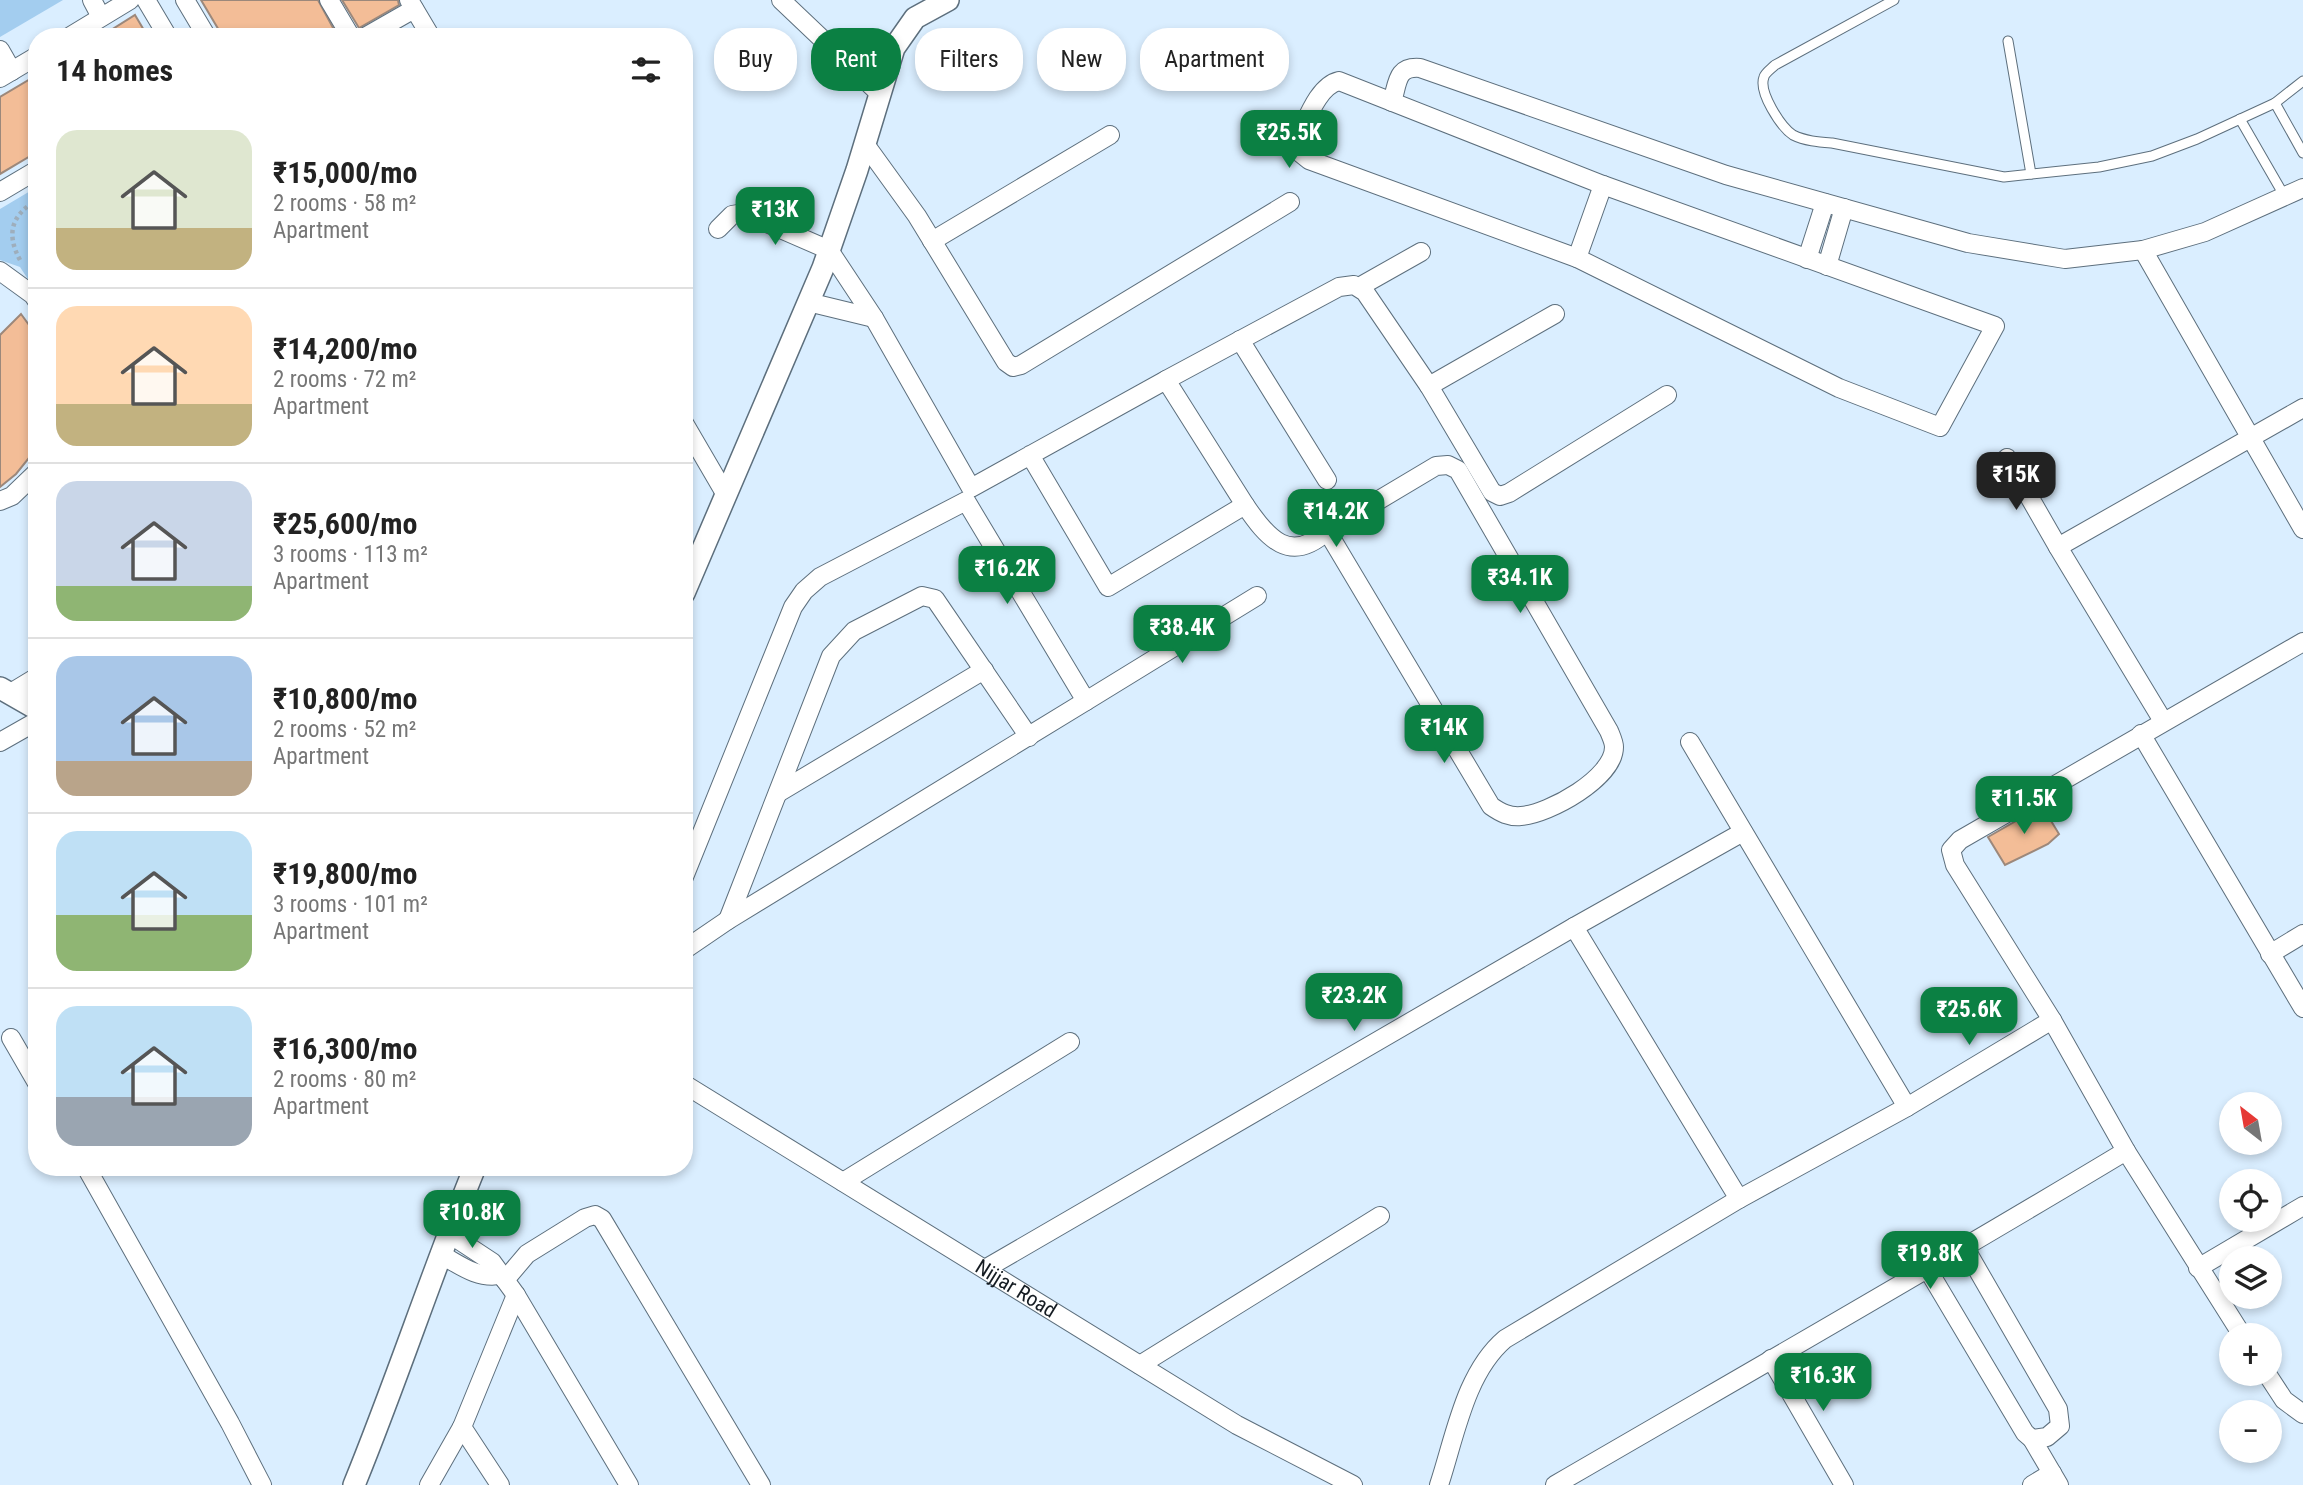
<!DOCTYPE html>
<html lang="en">
<head>
<meta charset="utf-8">
<style>
	:root { --surface:#fff; --page:#f6f6f6; --text:#222; --muted:#767676; --line:#e0e0e0; --accent:#0b8043 }
	body { margin:0; font-family:"Roboto Condensed",sans-serif; background:var(--page); color:var(--text); height:100vh; display:flex; flex-direction:column; font-size:26px; white-space:nowrap }
	* { box-sizing:border-box; margin:0 }
	p { font-size:23px; color:var(--muted) }
	.icon { flex:none; width:38px; height:38px; fill:none; stroke:currentColor; stroke-width:2; stroke-linecap:round; stroke-linejoin:round }
	.map { position:relative; flex:1; overflow:hidden }
	.drawer { position:absolute; left:28px; top:28px; width:665px; height:1148px; display:flex; flex-direction:column; background:var(--surface); border-radius:28px; box-shadow:0 4px 10px #0003 }
	.drawer>* { flex:none }
	.top-card { position:absolute; left:714px; top:28px; width:665px; height:63px; display:flex; gap:14px }
	.needle { width:46px; rotate:329deg }
	.buttons { position:absolute; left:2219px; top:1092px; display:grid; gap:14px }
	.buttons a { display:grid; place-items:center; width:63px; height:63px; border-radius:50%; background:var(--surface); box-shadow:0 4px 10px #0003; font-size:35px }
	.price { position:absolute; translate:-50% -60px; padding:0 16px; border-radius:14px; background:var(--accent); color:#fff; font-size:23px; line-height:46px; filter:drop-shadow(0 2px 4px #0008) }
	.price::after { content:''; position:absolute; left:50%; top:42px; width:21px; height:16px; margin-left:-10px; background:inherit; clip-path:polygon(0 0,100% 0,50% 100%) }
	.price.current { background:#222; color:#fff }
	ul { padding:0; list-style:none }
	li { display:flex; align-items:center; gap:21px; height:175px; padding:0 28px }
	li+li { border-top:2px solid var(--line) }
	li span { display:grid; place-items:center; flex:none; width:196px; height:140px; border-radius:21px; color:#555 }
	li>.icon { margin-inline-start:auto }
	span .icon { width:84px; height:84px; fill:#fffc; stroke-width:1 }
	li b { font-size:30px }
	h2 { display:flex; justify-content:space-between; align-items:center; height:84px; padding:0 28px; font-size:30px }
	.chip { padding:0 24px; border-radius:28px; background:var(--surface); box-shadow:0 4px 10px #0003; font-size:24px; line-height:63px }
	.chip.current { background:var(--accent); color:#fff }
	.map>svg:first-child { display:block }
	.green { fill:#a3cdef }
	.building { fill:#f3bd97; stroke:#9c887b; stroke-width:2 }
	.lines { fill:none; stroke-linecap:round; stroke-linejoin:round }
	.service-casing { stroke:#5d6f7d; stroke-width:11 }
	.minor-casing { stroke:#5d6f7d; stroke-width:20 }
	.tertiary-casing { stroke:#5d6f7d; stroke-width:24 }
	.path { stroke:#9eaebc; stroke-width:4.5; stroke-dasharray:3.5 3.5; stroke-linecap:butt }
	.service { stroke:#fff; stroke-width:9 }
	.minor { stroke:#fff; stroke-width:18 }
	.tertiary { stroke:#fff; stroke-width:21 }
	.labels { text-anchor:middle; stroke-width:5; stroke-linejoin:round; paint-order:stroke }
	.street-label { font-size:21px; fill:#151c22; stroke:#f5f9fc }
</style>
</head>
<body>
<div class="map">
<svg width="2303" height="1485" viewBox="0 0 2303 1485">
	<rect width="100%" height="100%" fill="#daeeff"/>
	<g class="green">
		<polygon points="0,0 63,0 0,37"/>
		<polygon points="37,187 37,293 20,267 0,260 0,209"/>
	</g>
	<g class="building">
		<polygon points="201,0 318,0 338,37 223,37"/>
		<polygon points="342,0 398,0 399,5 359,28"/>
		<polygon points="135,15 148,37 100,37"/>
		<polygon points="37,75 37,152 0,174 0,97"/>
		<polygon points="21,314 37,336 37,448 16,474 0,487 0,335"/>
		<polygon points="2042,806 2059,834 2048,844 2005,865 1988,837"/>
	</g>
	<g class="lines">
		<g class="service-casing">
			<g id="service">
				<path d="M1894,0L1775,65C1771,69 1765,73 1764,77C1758,92 1781,127 1793,135C1805,141 1819,142 1832,143L2004,177L2099,167L2152,156L2197,139L2275,103L2303,81"/>
				<polyline points="2008,41 2031,174"/>
				<polyline points="2275,103 2303,153"/>
				<polyline points="2240,119 2285,197"/>
			</g>
		</g>
		<g class="minor-casing">
			<g id="minor">
				<polyline points="92,0 101,17"/>
				<polyline points="146,0 168,37"/>
				<polyline points="185,0 207,37"/>
				<polyline points="329,0 351,37"/>
				<polyline points="409,0 431,37"/>
				<polyline points="781,0 880,94"/>
				<polyline points="69,37 130,0"/>
				<polyline points="365,37 414,9"/>
				<polyline points="0,50 12,71"/>
				<polyline points="0,78 37,56"/>
				<path d="M1339,81L1603,185L1995,326L1940,427L1839,388L1577,258L1309,160L1299,152L1296,141C1306,123 1317,86 1339,81Z"/>
				<path d="M1392,102C1398,83 1396,66 1420,68L1726,175L1968,243L2065,259L2143,250L2205,232L2303,188"/>
				<polyline points="865,144 917,216 1006,362 1013,367 1021,365 1290,202"/>
				<polyline points="0,192 37,170"/>
				<polyline points="718,229 732,215 744,213 829,250 874,318 971,488 1166,380 1245,505 1108,587 1030,455"/>
				<polyline points="932,241 1110,135"/>
				<polyline points="2143,250 2303,529"/>
				<polyline points="1577,258 1603,185"/>
				<polyline points="1807,259 1825,203"/>
				<polyline points="1827,266 1844,208"/>
				<polyline points="0,271 33,295 37,301"/>
				<polyline points="1359,287 1421,252"/>
				<polyline points="808,302 874,318"/>
				<polyline points="1240,340 1327,480"/>
				<polyline points="1166,380 1339,287 1354,285 1365,292 1429,386 1492,492 1500,496 1509,493 1667,395"/>
				<polyline points="1429,386 1555,314"/>
				<polyline points="684,423 726,495"/>
				<polyline points="2007,458 2058,547"/>
				<polyline points="0,501 12,496 37,472"/>
				<path d="M1245,505C1267,538 1290,565 1327,531L1436,466L1448,465L1458,470L1609,731C1611,736 1614,742 1614,747C1614,778 1549,814 1521,816C1509,817 1501,813 1491,806L1327,531"/>
				<polyline points="9,694 37,677"/>
				<polyline points="1086,701 1257,596"/>
				<polyline points="2163,721 2058,547 2303,408"/>
				<polyline points="2141,734 2303,1008"/>
				<polyline points="0,742 37,721"/>
				<polyline points="1690,742 1907,1107"/>
				<polyline points="778,793 984,670"/>
				<polyline points="684,877 793,607 804,591 820,577 966,501 1086,701 728,920 684,950"/>
				<polyline points="728,920 831,656 854,631 922,596 935,599 1029,737"/>
				<polyline points="1574,927 1739,1199"/>
				<polyline points="2270,954 2303,934"/>
				<polyline points="11,1038 37,1083"/>
				<path id="s1" d="M684,1084L1237,1425L1353,1485"/>
				<polyline points="2126,1151 2242,1335"/>
				<polyline points="86,1167 230,1423 262,1485"/>
				<polyline points="843,1182 1070,1042"/>
				<polyline points="448,1233 492,1262 516,1295 629,1485"/>
				<path d="M440,1254C460,1265 477,1279 500,1275"/>
				<polyline points="2198,1268 2303,1206"/>
				<polyline points="985,1269 1574,927 1743,832"/>
				<polyline points="1928,1270 2025,1433 2032,1439 2047,1437 2060,1426 2058,1409 1965,1248"/>
				<polyline points="505,1280 527,1254 585,1218 595,1215 602,1219 761,1485"/>
				<polyline points="1771,1359 1844,1485"/>
				<polyline points="1140,1365 1380,1216"/>
				<polyline points="2267,1374 2284,1400 2303,1414"/>
				<polyline points="2032,1439 2059,1485"/>
				<polyline points="429,1485 462,1427"/>
				<polyline points="500,1485 462,1427 516,1295"/>
				<path d="M1439,1485C1455,1437 1465,1373 1505,1339L1739,1199L1907,1107L2052,1020"/>
				<path d="M1555,1485C1746,1374 1937,1265 2126,1151L2052,1020L1955,865L1951,850L1960,840L2303,642"/>
				<polyline points="2032,1485 2052,1473"/>
			</g>
		</g>
		<g class="tertiary-casing">
			<g id="tertiary">
				<polyline points="684,593 823,268 857,170 894,48 915,18 948,0"/>
				<polyline points="0,688 37,709"/>
				<path d="M354,1485C397,1380 432,1272 475,1167"/>
			</g>
		</g>
		<path class="path" d="M20,260C6,234 11,215 37,200"/>
		<use href="#service" class="service"/>
		<use href="#minor" class="minor"/>
		<use href="#tertiary" class="tertiary"/>
	</g>
	<g class="labels">
		<g class="street-label">
			<text dy="7" stroke="none"><textPath href="#s1" startOffset="390">Nijjar Road</textPath></text>
		</g>
	</g>
</svg>
<div class="buttons">
<a><svg class="needle" viewBox="-14 -14 28 28"><path d="M0-13l5 13h-10z" fill="#e53935"/><path d="M0 13l5-13h-10z" fill="#767676"/></svg></a>
<a><svg class="icon" aria-label="locate" viewBox="0 0 24 24"><circle cx="12" cy="12" r="6"/><path d="M12 2v4M12 18v4M2 12h4M18 12h4"/></svg></a>
<a><svg class="icon" aria-label="layers" viewBox="0 0 24 24"><path d="M12 4l9 5-9 5-9-5zM3 14l9 5 9-5"/></svg></a>
<a>+</a>
<a>−</a>
</div>
<b class="price" style="left:1289px;top:170px">₹25.5K</b>
<b class="price" style="left:775px;top:247px">₹13K</b>
<b class="price current" style="left:2016px;top:512px">₹15K</b>
<b class="price" style="left:1336px;top:549px">₹14.2K</b>
<b class="price" style="left:1007px;top:606px">₹16.2K</b>
<b class="price" style="left:1520px;top:615px">₹34.1K</b>
<b class="price" style="left:1182px;top:665px">₹38.4K</b>
<b class="price" style="left:1444px;top:765px">₹14K</b>
<b class="price" style="left:2024px;top:836px">₹11.5K</b>
<b class="price" style="left:1354px;top:1033px">₹23.2K</b>
<b class="price" style="left:1969px;top:1047px">₹25.6K</b>
<b class="price" style="left:472px;top:1250px">₹10.8K</b>
<b class="price" style="left:1930px;top:1291px">₹19.8K</b>
<b class="price" style="left:1823px;top:1413px">₹16.3K</b>
<div class="top-card">
<a class="chip">Buy</a>
<a class="chip current">Rent</a>
<a class="chip">Filters</a>
<a class="chip">New</a>
<a class="chip">Apartment</a>
</div>
<section class="drawer">
<h2>14 homes<svg class="icon" aria-label="filters" viewBox="0 0 24 24"><path d="M4 7h16M4 17h16"/><circle cx="9" cy="7" r="2"/><circle cx="15" cy="17" r="2"/></svg></h2>
<ul>
<li><span style="background:linear-gradient(#dfe7d0 70%,#c2b280 0)"><svg class="icon" aria-label="home" viewBox="0 0 24 24"><path d="M3 11l9-7 9 7M6 9v11h12V9"/></svg></span><div><b>₹15,000/mo</b><p>2 rooms · 58 m²</p><p>Apartment</p></div></li>
<li><span style="background:linear-gradient(#ffd9b3 70%,#c2b280 0)"><svg class="icon" aria-label="home" viewBox="0 0 24 24"><path d="M3 11l9-7 9 7M6 9v11h12V9"/></svg></span><div><b>₹14,200/mo</b><p>2 rooms · 72 m²</p><p>Apartment</p></div></li>
<li><span style="background:linear-gradient(#c9d6e8 75%,#8fb573 0)"><svg class="icon" aria-label="home" viewBox="0 0 24 24"><path d="M3 11l9-7 9 7M6 9v11h12V9"/></svg></span><div><b>₹25,600/mo</b><p>3 rooms · 113 m²</p><p>Apartment</p></div></li>
<li><span style="background:linear-gradient(#a9c7e8 75%,#b9a48a 0)"><svg class="icon" aria-label="home" viewBox="0 0 24 24"><path d="M3 11l9-7 9 7M6 9v11h12V9"/></svg></span><div><b>₹10,800/mo</b><p>2 rooms · 52 m²</p><p>Apartment</p></div></li>
<li><span style="background:linear-gradient(#bfe0f5 60%,#8fb573 0)"><svg class="icon" aria-label="home" viewBox="0 0 24 24"><path d="M3 11l9-7 9 7M6 9v11h12V9"/></svg></span><div><b>₹19,800/mo</b><p>3 rooms · 101 m²</p><p>Apartment</p></div></li>
<li><span style="background:linear-gradient(#bfe0f5 65%,#9aa5b1 0)"><svg class="icon" aria-label="home" viewBox="0 0 24 24"><path d="M3 11l9-7 9 7M6 9v11h12V9"/></svg></span><div><b>₹16,300/mo</b><p>2 rooms · 80 m²</p><p>Apartment</p></div></li>
</ul>
</section>
</div>
</body>
</html>
